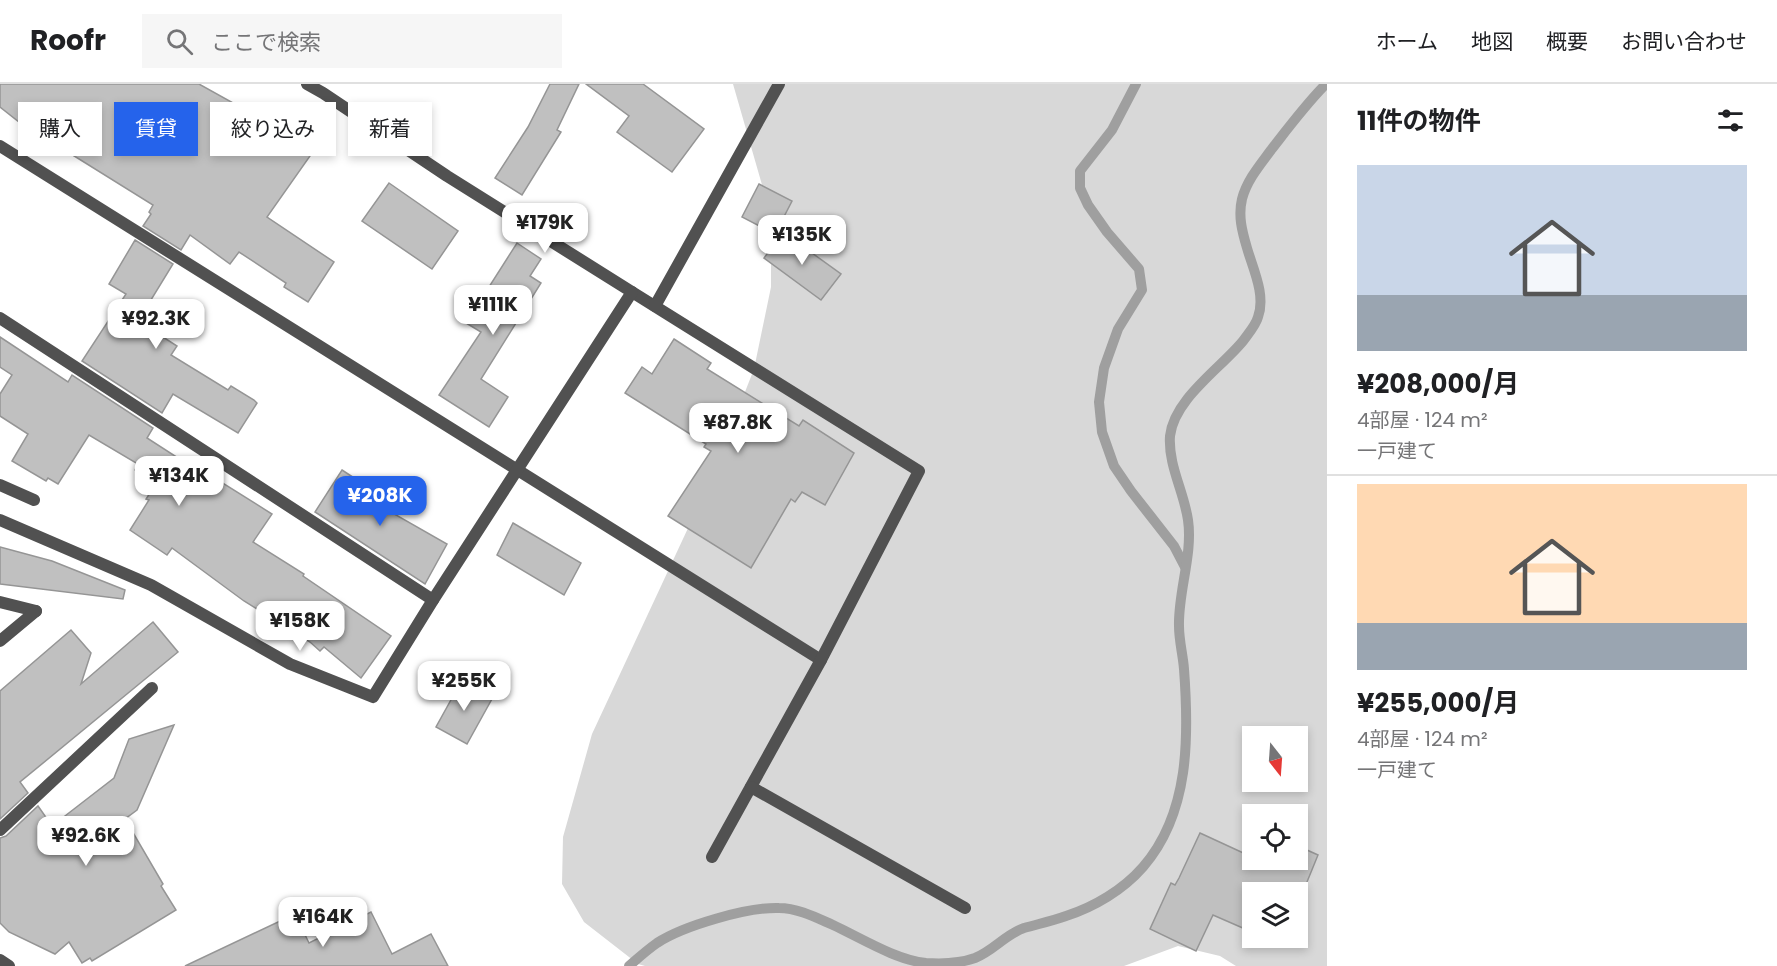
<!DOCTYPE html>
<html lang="ja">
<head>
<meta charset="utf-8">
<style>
	:root { --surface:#fff; --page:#f6f6f6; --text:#202124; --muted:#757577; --line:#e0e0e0; --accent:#2563eb }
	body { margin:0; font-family:Poppins,"Noto Sans JP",sans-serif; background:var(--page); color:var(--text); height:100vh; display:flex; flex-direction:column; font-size:22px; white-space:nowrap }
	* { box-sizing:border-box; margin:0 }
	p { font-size:20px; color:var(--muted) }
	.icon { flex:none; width:33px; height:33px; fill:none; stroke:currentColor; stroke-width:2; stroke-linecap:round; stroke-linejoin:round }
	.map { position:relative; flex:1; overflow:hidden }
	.details { display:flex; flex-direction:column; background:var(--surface); width:450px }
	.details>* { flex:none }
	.banner { position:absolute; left:18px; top:18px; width:570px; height:54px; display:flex; gap:12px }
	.needle { width:39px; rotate:163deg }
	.tools { position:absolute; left:1242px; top:642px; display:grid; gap:12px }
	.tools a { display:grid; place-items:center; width:66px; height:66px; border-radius:0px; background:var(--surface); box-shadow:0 3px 9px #0003; font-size:30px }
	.price { position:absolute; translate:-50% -51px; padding:0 14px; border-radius:12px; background:#fff; color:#222; font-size:20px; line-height:39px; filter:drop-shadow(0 2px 3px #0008) }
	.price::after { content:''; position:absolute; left:50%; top:36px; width:18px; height:14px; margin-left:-9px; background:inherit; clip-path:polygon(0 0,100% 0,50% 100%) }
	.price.current { background:var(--accent); color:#fff }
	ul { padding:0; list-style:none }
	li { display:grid; align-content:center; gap:12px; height:318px; padding:0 30px }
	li+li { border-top:2px solid var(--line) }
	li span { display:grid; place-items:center; height:186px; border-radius:0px; color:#555 }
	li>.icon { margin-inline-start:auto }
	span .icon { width:108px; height:108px; fill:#fffc; stroke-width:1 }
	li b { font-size:26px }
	h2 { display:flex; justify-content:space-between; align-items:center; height:72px; padding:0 30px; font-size:26px }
	.chip { padding:0 21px; border-radius:0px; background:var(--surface); box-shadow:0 3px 9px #0003; font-size:21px; line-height:54px }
	.chip.current { background:var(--accent); color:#fff }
	header { display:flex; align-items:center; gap:36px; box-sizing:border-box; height:84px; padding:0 30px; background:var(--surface); border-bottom:2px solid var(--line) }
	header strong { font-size:28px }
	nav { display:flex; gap:33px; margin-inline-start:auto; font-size:21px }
	.search { width:420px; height:54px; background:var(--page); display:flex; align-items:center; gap:15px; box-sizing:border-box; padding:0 21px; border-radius:0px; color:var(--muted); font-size:22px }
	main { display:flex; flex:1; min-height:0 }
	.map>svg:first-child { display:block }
	.green { fill:#d8d8d8; fill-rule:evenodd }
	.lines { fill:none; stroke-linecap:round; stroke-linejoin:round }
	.stream { stroke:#9f9f9f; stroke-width:10 }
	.building { fill:#c0c0c0; stroke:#959595; stroke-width:1.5 }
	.minor { stroke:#515151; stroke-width:12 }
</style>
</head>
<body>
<header>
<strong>Roofr</strong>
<div class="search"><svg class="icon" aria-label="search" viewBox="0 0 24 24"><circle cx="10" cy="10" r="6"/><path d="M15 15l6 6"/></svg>ここで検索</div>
<nav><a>ホーム</a><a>地図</a><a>概要</a><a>お問い合わせ</a></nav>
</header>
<main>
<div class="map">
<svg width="1327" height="882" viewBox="0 0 1327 882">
	<rect width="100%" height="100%" fill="#fff"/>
	<path class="green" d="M733,0H1327V882H1236L1220,872L1178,862L1124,882H645L638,880L584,838L562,800L563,753L592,650L710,397L754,285L771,203V132ZM1252,652H1298V698H1252ZM1252,730H1298V776H1252ZM1252,808H1298V854H1252Z"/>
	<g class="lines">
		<g class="stream">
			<polyline points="1136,0 1112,46 1080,87 1080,104 1088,121 1107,148 1139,185 1142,206 1118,245 1104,284 1099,318 1102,348 1114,382 1131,407 1174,462 1185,483"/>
			<path d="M629,882C638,874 647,866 657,859C683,842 747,823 779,824C798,824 817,834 833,841C861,854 896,876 926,879C941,880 961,879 975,874C993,867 1006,850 1024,844C1038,840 1052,837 1066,832C1094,823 1123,806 1143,783C1190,729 1189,652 1184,585C1183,571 1179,557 1179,542C1178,508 1193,470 1188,436C1184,408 1168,381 1170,352C1174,315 1221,284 1243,257C1248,250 1256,241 1258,233C1266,211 1253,185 1247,164C1242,147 1238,132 1242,115C1247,96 1260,81 1271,66C1289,43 1306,20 1326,0"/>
		</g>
	</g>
	<g class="building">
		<polygon points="0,0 199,0 244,25 243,27 310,72 267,133 334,178 308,218 284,203 286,199 239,168 230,180 190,151 181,166 143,142 151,130 149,128 153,121 55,60 33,49 0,23"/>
		<polygon points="550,0 579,0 557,46 561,48 522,111 495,94 528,43"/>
		<polygon points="586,0 643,0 704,45 672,88 617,48 629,32"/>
		<polygon points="389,99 458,147 432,185 362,137"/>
		<polygon points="759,100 792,117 775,150 742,133"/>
		<polygon points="783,148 841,190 821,216 764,174"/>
		<polygon points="135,156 173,180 138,237 177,262 171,271 228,306 231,302 254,316 257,319 238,349 173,310 162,329 82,277 126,210 109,200"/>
		<polygon points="517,159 541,175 530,192 541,199 481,295 508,313 489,343 439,311 481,248 466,239"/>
		<polygon points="0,253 68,298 72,291 153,344 147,354 195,385 197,383 272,430 253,458 304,490 303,492 391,552 361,594 324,563 320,567 310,558 244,517 172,464 167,471 130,446 149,416 146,415 156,400 135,386 138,380 89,351 58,400 48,394 46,397 12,377 28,350 0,332 0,310 12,291 0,283"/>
		<polygon points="674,255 711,279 707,285 799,342 803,336 854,369 825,421 802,408 795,418 791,415 751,484 668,432 711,367 704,363 706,360 625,309 642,283 652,290"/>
		<polygon points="342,386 380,411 375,419 447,460 425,500 315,428"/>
		<polygon points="513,439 581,479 564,511 497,471"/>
		<polygon points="0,463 52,477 125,506 123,515 0,500"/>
		<polygon points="153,538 178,568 20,698 28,709 0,735 0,607 71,546 91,569 81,600"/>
		<polygon points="462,596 493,613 467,660 436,643"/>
		<polygon points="174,641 137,726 125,735 163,800 161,802 176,826 92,877 90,874 82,879 69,858 55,870 9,848 0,839 0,754 6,752 38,722 52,742 114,694 129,655"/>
		<polygon points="1200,749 1252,773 1252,771 1252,776 1298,776 1298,762 1318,771 1298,820 1298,808 1252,808 1252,848 1213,831 1196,867 1150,845 1171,799 1175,801 1179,794"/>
		<polygon points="371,828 392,870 431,850 448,882 185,882 295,830 309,859"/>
	</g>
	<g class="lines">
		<g class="minor">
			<polyline points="0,62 821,576"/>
			<polyline points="632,208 919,387 821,576 712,773"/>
			<polyline points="655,222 779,0"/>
			<polyline points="0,234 433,516"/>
			<polyline points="0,401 34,416"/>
			<polyline points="0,436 151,501 290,580 373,613 433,516 632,208 447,92 323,9 307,0"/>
			<polyline points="0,518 36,527"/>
			<polyline points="0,557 36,527"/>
			<polyline points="751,703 965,824"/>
			<polyline points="0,746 152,604"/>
			<polyline points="0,876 9,882"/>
		</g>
	</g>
</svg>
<div class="tools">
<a><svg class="needle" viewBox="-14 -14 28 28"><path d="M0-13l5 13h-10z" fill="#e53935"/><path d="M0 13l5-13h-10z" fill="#757577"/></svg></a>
<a><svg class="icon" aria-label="locate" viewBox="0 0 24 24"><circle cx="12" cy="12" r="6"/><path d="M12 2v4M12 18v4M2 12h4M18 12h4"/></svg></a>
<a><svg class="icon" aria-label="layers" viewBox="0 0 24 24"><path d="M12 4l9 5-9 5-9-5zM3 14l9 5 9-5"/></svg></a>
</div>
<b class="price" style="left:545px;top:170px">¥179K</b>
<b class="price" style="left:802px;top:182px">¥135K</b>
<b class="price" style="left:493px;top:252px">¥111K</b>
<b class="price" style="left:156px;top:266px">¥92.3K</b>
<b class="price" style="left:738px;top:370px">¥87.8K</b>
<b class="price" style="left:179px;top:423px">¥134K</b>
<b class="price current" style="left:380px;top:443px">¥208K</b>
<b class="price" style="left:300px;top:568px">¥158K</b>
<b class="price" style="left:464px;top:628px">¥255K</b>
<b class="price" style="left:86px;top:783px">¥92.6K</b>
<b class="price" style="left:323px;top:864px">¥164K</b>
<div class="banner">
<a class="chip">購入</a>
<a class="chip current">賃貸</a>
<a class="chip">絞り込み</a>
<a class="chip">新着</a>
</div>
</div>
<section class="details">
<h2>11件の物件<svg class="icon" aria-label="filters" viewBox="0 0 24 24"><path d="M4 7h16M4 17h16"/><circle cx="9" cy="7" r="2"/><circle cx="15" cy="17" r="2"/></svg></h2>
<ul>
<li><span style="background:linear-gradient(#c9d6e8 70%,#9aa5b1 0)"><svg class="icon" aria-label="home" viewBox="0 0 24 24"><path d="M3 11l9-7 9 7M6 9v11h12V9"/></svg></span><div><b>¥208,000/月</b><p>4部屋 · 124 m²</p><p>一戸建て</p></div></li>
<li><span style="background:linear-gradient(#ffd9b3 75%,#9aa5b1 0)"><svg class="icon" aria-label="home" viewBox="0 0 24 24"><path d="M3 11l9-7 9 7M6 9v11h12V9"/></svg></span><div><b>¥255,000/月</b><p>4部屋 · 124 m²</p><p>一戸建て</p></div></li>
</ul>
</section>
</main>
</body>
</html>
